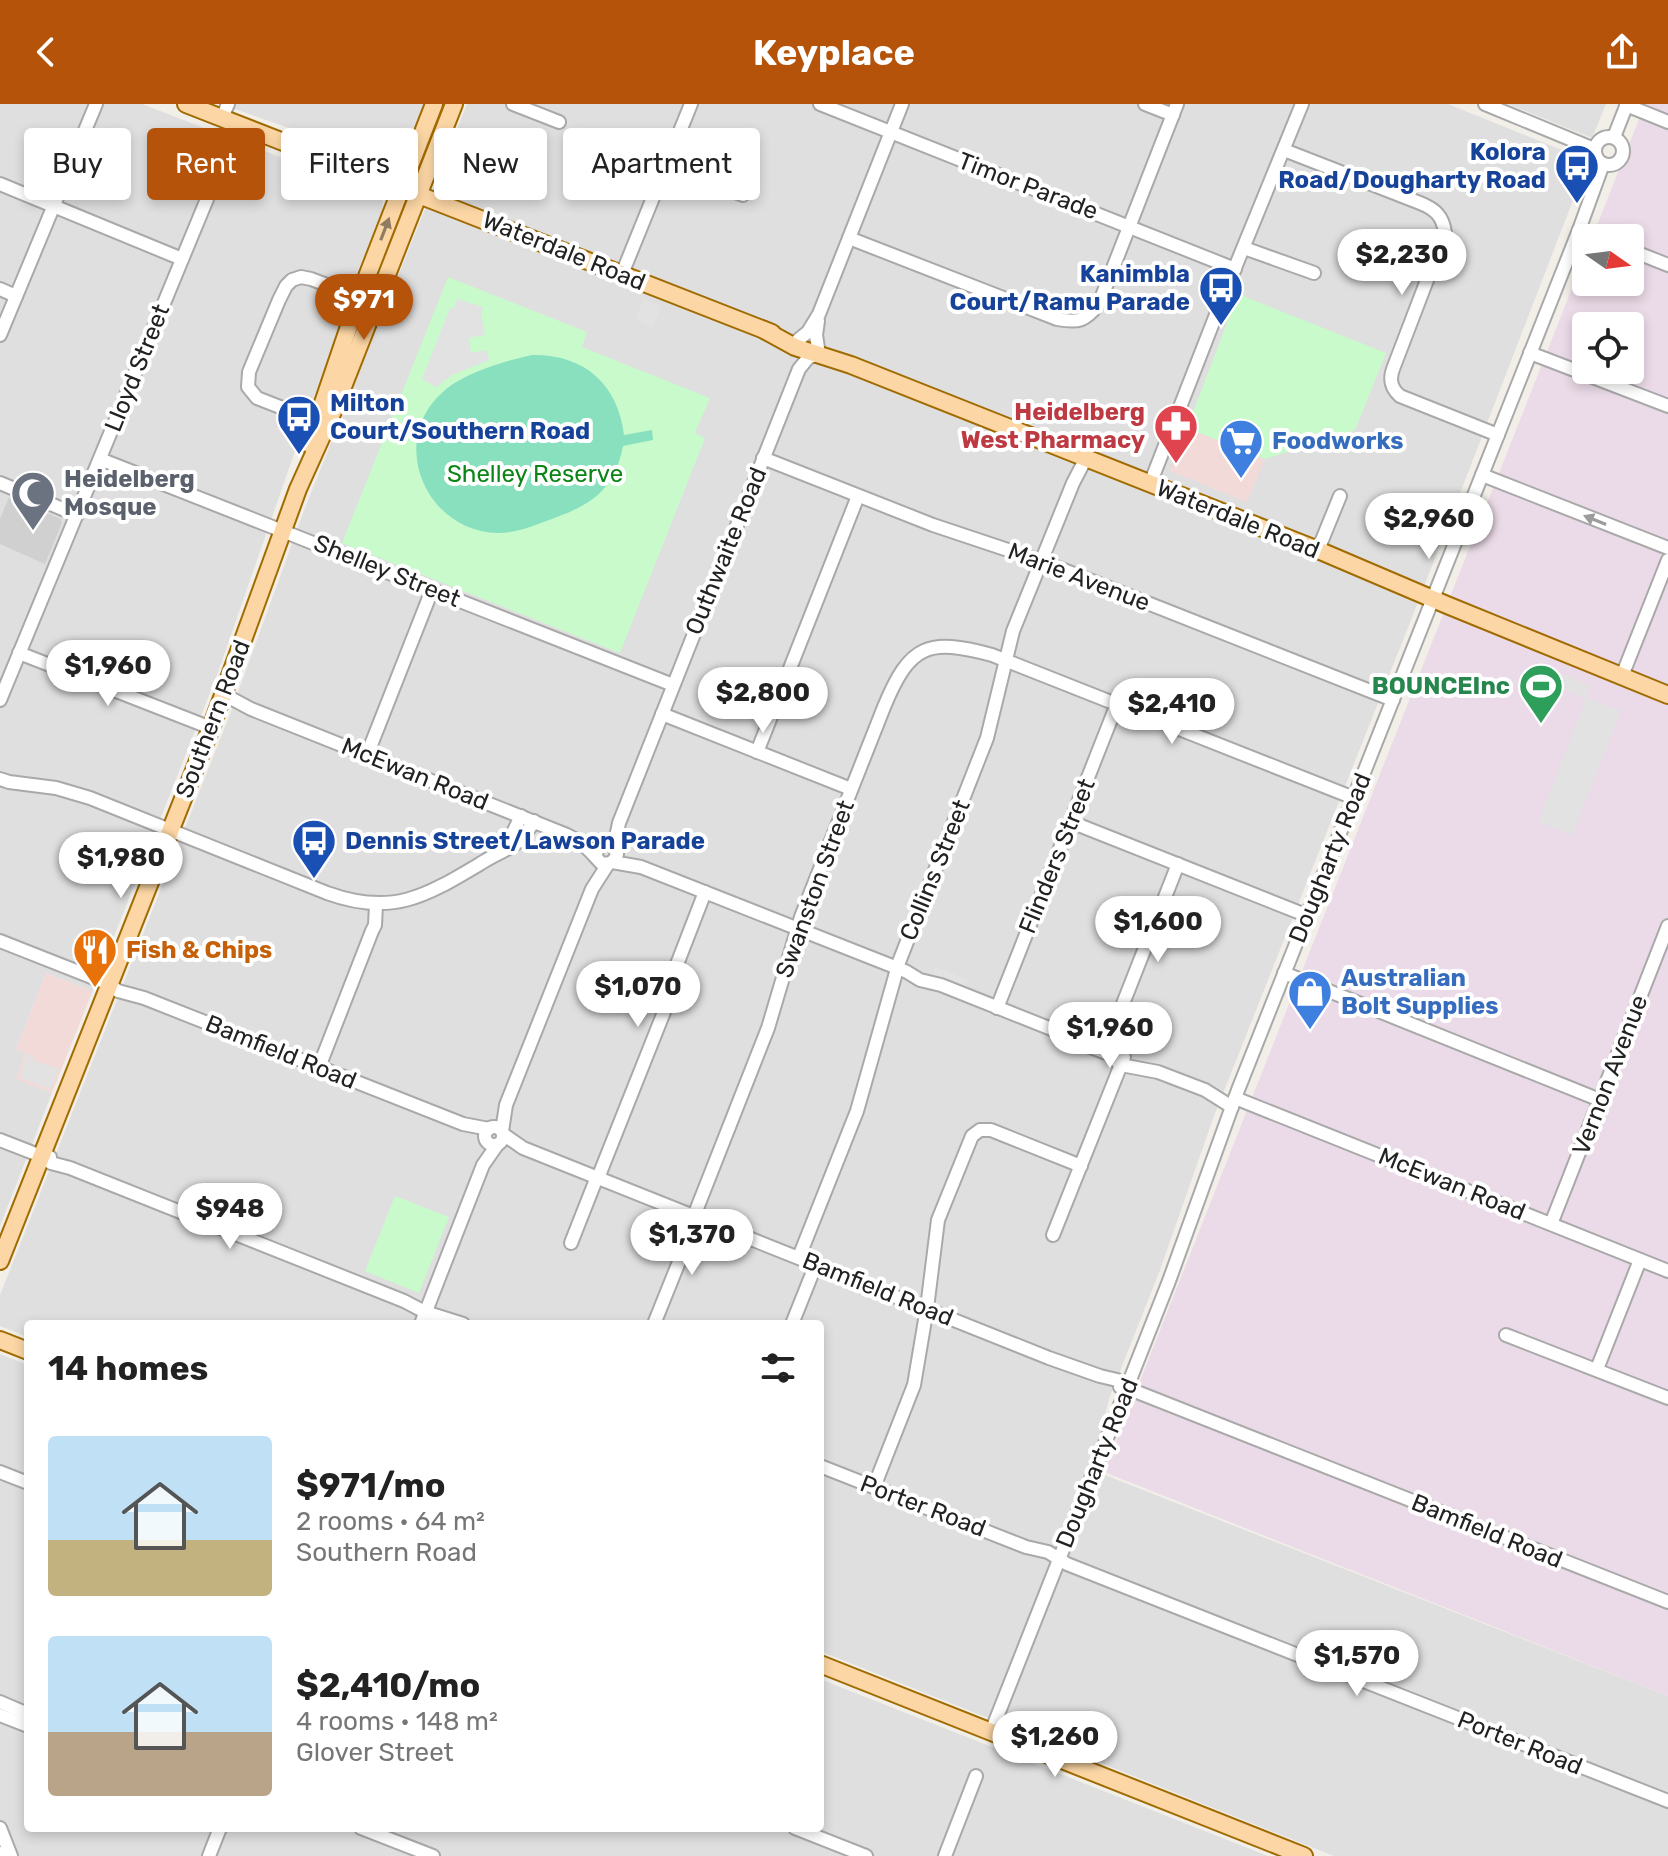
<!DOCTYPE html>
<html lang="en">
<head>
<meta charset="utf-8">
<style>
	:root { --surface:#fff; --page:#f2f2f2; --text:#222; --muted:#767676; --accent:#b45309 }
	body { margin:0; font-family:Rubik,sans-serif; background:var(--page); color:var(--text); height:100vh; display:flex; flex-direction:column; font-size:30px; white-space:nowrap }
	* { box-sizing:border-box; margin:0 }
	p { font-size:26px; color:var(--muted) }
	.icon { flex:none; width:44px; height:44px; fill:none; stroke:currentColor; stroke-width:2; stroke-linecap:round; stroke-linejoin:round }
	.map { position:relative; flex:1; overflow:hidden }
	.side { position:absolute; left:24px; top:1216px; width:800px; height:512px; display:flex; flex-direction:column; background:var(--surface); border-radius:8px; box-shadow:0 4px 12px #0003 }
	.side>* { flex:none }
	.guide { position:absolute; left:24px; top:24px; width:800px; height:72px; display:flex; gap:16px }
	.needle { width:52px; rotate:104deg }
	.controls { position:absolute; left:1572px; top:120px; display:grid; gap:16px }
	.controls a { display:grid; place-items:center; width:72px; height:72px; border-radius:8px; background:var(--surface); box-shadow:0 4px 12px #0003; font-size:40px }
	.price { position:absolute; translate:-50% -68px; padding:0 18px; border-radius:28px; background:#fff; color:#222; font-size:26px; line-height:52px; filter:drop-shadow(0 2px 4px #0008) }
	.price::after { content:''; position:absolute; left:50%; top:48px; width:24px; height:18px; margin-left:-12px; background:inherit; clip-path:polygon(0 0,100% 0,50% 100%) }
	.price.current { background:var(--accent); color:#fff }
	ul { padding:0; list-style:none }
	li { display:flex; align-items:center; gap:24px; height:200px; padding:0 24px }
	li span { display:grid; place-items:center; flex:none; width:224px; height:160px; border-radius:8px; color:#555 }
	li>.icon { margin-inline-start:auto }
	span .icon { width:96px; height:96px; fill:#fffc; stroke-width:1 }
	li b { font-size:34px }
	h2 { display:flex; justify-content:space-between; align-items:center; height:96px; padding:0 24px; font-size:34px }
	.tag { padding:0 28px; border-radius:8px; background:var(--surface); box-shadow:0 4px 12px #0003; font-size:28px; line-height:72px }
	.tag.current { background:var(--accent); color:#fff }
	header { display:flex; justify-content:space-between; align-items:center; height:104px; padding:0 24px; background:var(--accent); color:#fff; font-size:36px; font-weight:700 }
	.map>svg:first-child { display:block }
	.residential { fill:#e0dfdf }
	.commercial { fill:#f2dad9 }
	.industrial { fill:#ebdbe8; fill-rule:evenodd }
	.religious { fill:#d0d0d0 }
	.park { fill:#c8facc }
	.pitch { fill:#88e0be }
	.parking { fill:#e2e2e2 }
	.lines { fill:none; stroke-linecap:round; stroke-linejoin:round }
	.minor-casing { stroke:#a9a9a9; stroke-width:16 }
	.major-casing { stroke:#a06b00; stroke-width:20 }
	.minor { stroke:#fff; stroke-width:12 }
	.major { stroke:#fcd6a4; stroke-width:16 }
	.oneway { fill:#8f7c63 }
	.oneway2 { fill:#9c9c9c }
	.labels { text-anchor:middle; stroke-width:8; stroke-linejoin:round; paint-order:stroke }
	.transit-label { font-size:24px; font-weight:bold; fill:#164399; stroke:#fff; text-anchor:end }
	.street-label { font-size:24px; fill:#222; stroke:#fff }
	.health-label { font-size:24px; font-weight:bold; fill:#be3a42; stroke:#fff; text-anchor:end }
	.shop-label { font-size:24px; font-weight:bold; fill:#366cbe; stroke:#fff; text-anchor:start }
	.park-label { font-size:24px; fill:#0c8416; stroke:#fff }
	.worship-label { font-size:24px; font-weight:bold; fill:#5b616d; stroke:#fff; text-anchor:start }
	.leisure-label { font-size:24px; font-weight:bold; fill:#27864d; stroke:#fff; text-anchor:end }
	.food-label { font-size:24px; font-weight:bold; fill:#c56008; stroke:#fff; text-anchor:start }
</style>
</head>
<body>
<header><svg class="icon" aria-label="back" viewBox="0 0 24 24"><path d="M15 5l-7 7 7 7"/></svg>Keyplace<svg class="icon" aria-label="share" viewBox="0 0 24 24"><path d="M12 15V3M7 8l5-5 5 5M5 13v7h14v-7"/></svg></header>
<div class="map">
<svg width="1668" height="1752" viewBox="0 0 1668 1752">
	<rect width="100%" height="100%" fill="#f2efe9"/>
	<g class="residential">
		<polygon points="0,0 142,0 377,90 383,98 382,106 356,172 217,571 91,891 89,886 46,869 16,945 26,949 17,975 52,989 0,1122"/>
		<polygon points="221,0 424,0 399,63"/>
		<polygon points="467,0 1448,0 1584,55 1582,73 1415,506 1214,1012 1160,1166 1109,1295 1092,1366 1668,1592 1668,1752 1334,1752 820,1547 820,1220 28,1220 28,1233 0,1222 0,1191 229,613 305,404"/>
		<polygon points="1508,0 1606,0 1592,34"/>
		<polygon points="0,1250 28,1261 28,1724 820,1724 820,1575 1268,1752 0,1752"/>
	</g>
	<g class="commercial">
		<polygon points="1186,324 1265,355 1247,398 1170,367"/>
		<polygon points="46,869 89,886 91,891 52,989 16,975 26,950 16,945"/>
	</g>
	<path class="industrial" d="M1645,0H1668V1592L1104,1368L1586,149V178H1630V134H1592ZM1586,222H1630V266H1586Z"/>
	<polygon class="religious" points="9,393 61,415 62,419 45,460 0,440 0,415"/>
	<g class="park">
		<polygon points="448,173 587,228 582,243 710,294 695,329 705,334 620,549 342,439"/>
		<polygon points="1238,190 1386,249 1355,326 1265,355 1187,324"/>
		<polygon points="395,1092 449,1113 419,1189 365,1167"/>
	</g>
	<path class="pitch" d="M532,251C584,250 618,280 624,331L652,326L653,336L623,342C615,383 595,399 557,413C538,420 519,429 498,429C426,428 387,337 443,288C463,269 505,257 532,251Z"/>
	<g class="parking">
		<polygon points="469,67 484,72 474,95 456,88 461,75 465,77"/>
		<polygon points="457,195 483,203 481,210 485,231 469,234 471,249 487,246 489,256 452,271 436,283 422,275 450,204 453,205 455,202"/>
		<polygon points="643,195 661,203 653,223 636,216"/>
		<polygon points="1546,563 1591,582 1587,594 1621,607 1572,731 1538,718 1586,595 1541,575"/>
		<polygon points="936,863 968,876 965,884 933,871"/>
		<polygon points="28,950 34,952 33,956 59,965 51,985 20,974"/>
	</g>
	<g class="lines">
		<g class="minor-casing">
			<g id="minor">
				<polyline points="513,0 559,18"/>
				<polyline points="820,0 1235,165"/>
				<polyline points="1145,0 1173,11"/>
				<polyline points="1485,0 1594,45"/>
				<polyline points="1626,1 1668,18"/>
				<polyline points="222,14 228,0"/>
				<circle cx="1609" cy="47" r="14"/>
				<polyline points="1614,33 1627,0"/>
				<path d="M1284,46L1420,99C1435,105 1443,112 1445,129L1393,265C1389,276 1391,284 1400,292L1498,331"/>
				<polyline points="667,62 743,91"/>
				<polyline points="0,80 182,155"/>
				<polyline points="1579,126 1599,134"/>
				<path d="M849,134L1057,215C1079,219 1085,217 1099,200L1177,0"/>
				<polyline points="1244,144 1314,169"/>
				<polyline points="1630,146 1668,161"/>
				<polyline points="622,170 691,0"/>
				<polyline points="0,185 16,192"/>
				<polyline points="0,231 96,0"/>
				<polyline points="798,236 808,228 819,210 902,0"/>
				<polyline points="818,244 816,231 818,217"/>
				<polyline points="1530,249 1668,302"/>
				<polyline points="316,317 257,294 248,283 249,268 279,196 286,182 292,176 301,173 311,175 359,193"/>
				<polyline points="763,354 933,421 1041,457 1393,596"/>
				<polyline points="100,355 673,581"/>
				<polyline points="1482,371 1668,444"/>
				<polyline points="0,379 77,411"/>
				<polyline points="1150,380 1221,198 1302,0"/>
				<polyline points="1318,446 1340,392"/>
				<polyline points="19,549 211,624"/>
				<polyline points="1622,572 1668,456"/>
				<path d="M223,590L251,605L567,731C583,738 590,747 601,759C609,761 615,758 617,750L614,743L607,739L599,742L596,750"/>
				<polyline points="0,596 238,20"/>
				<polyline points="662,610 851,685"/>
				<polyline points="757,648 858,392"/>
				<polyline points="367,651 432,486"/>
				<path d="M0,675L9,678L56,684L90,694L327,789C393,813 426,792 483,758C509,742 517,746 534,717"/>
				<polyline points="1071,718 1308,812"/>
				<polyline points="614,743 619,719 799,265 808,254 815,251"/>
				<polyline points="500,746 510,735 521,712"/>
				<polyline points="612,758 641,763 905,867"/>
				<polyline points="0,837 109,880 118,887 144,894 463,1020 489,1025"/>
				<polyline points="907,868 920,876 941,881 1074,934 1085,941 1109,950 1121,961 1158,968 1205,986 1232,1003"/>
				<polyline points="1284,869 1600,996"/>
				<polyline points="997,904 1117,600"/>
				<polyline points="1104,948 1178,760"/>
				<polyline points="319,963 372,827 375,821 376,801"/>
				<polyline points="1235,994 1668,1167"/>
				<circle cx="494" cy="1032" r="9"/>
				<polyline points="502,1027 506,1001 592,785 608,760"/>
				<polyline points="503,1030 523,1044 1049,1254 1100,1272 1117,1276 1127,1284"/>
				<polyline points="0,1036 41,1052 50,1053"/>
				<polyline points="41,1052 51,1059 70,1064 404,1197 425,1208 463,1220"/>
				<polyline points="598,1074 664,908 674,868 705,788"/>
				<path d="M694,1112L768,924L801,813L884,603C910,540 928,534 992,551L1354,694"/>
				<polyline points="1551,1120 1668,822"/>
				<polyline points="1053,1131 1124,953"/>
				<polyline points="571,1139 597,1073"/>
				<polyline points="799,1153 857,1007 899,858 987,634 1013,527 1073,379 1086,354"/>
				<polyline points="421,1220 483,1061 497,1041"/>
				<polyline points="654,1220 697,1113"/>
				<polyline points="792,1220 816,1160"/>
				<polyline points="1506,1231 1668,1294"/>
				<polyline points="1597,1265 1640,1156"/>
				<polyline points="1120,1283 1127,1284 1668,1498"/>
				<polyline points="820,1362 1026,1443 1048,1448 1067,1460 1668,1697"/>
				<polyline points="0,1368 28,1379"/>
				<polyline points="874,1383 914,1281 927,1204 938,1116 972,1032 980,1026 991,1026 1081,1062"/>
				<polyline points="0,1598 28,1610"/>
				<polyline points="0,1611 28,1622"/>
				<polyline points="991,1628 1169,1177 1238,986 1482,371 1579,126 1603,60"/>
				<polyline points="0,1724 11,1752"/>
				<polyline points="361,1724 433,1752"/>
				<polyline points="795,1724 866,1752"/>
				<polyline points="0,1749 1,1752"/>
				<polyline points="209,1752 220,1724"/>
				<polyline points="945,1752 976,1672"/>
			</g>
		</g>
		<g class="major-casing">
			<g id="major">
				<polyline points="186,0 772,229"/>
				<polyline points="764,226 795,243 851,261 1318,446 1447,501 1668,591"/>
				<polyline points="309,340 359,193 434,0"/>
				<polyline points="0,1157 211,624 298,385 335,303 454,0"/>
				<polyline points="0,1236 28,1247"/>
				<polyline points="820,1560 1304,1752"/>
			</g>
		</g>
		<use href="#minor" class="minor"/>
		<use href="#major" class="major"/>
	</g>
	<defs><path id="oneway-solid" d="M-6-.8H1V-3.2L6.5 0L1 3.2V.8H-6Z" transform="scale(2)"/></defs>
	<use class="oneway" href="#oneway-solid" transform="translate(385 125) rotate(-69)"/>
	<use class="oneway2" href="#oneway-solid" transform="translate(1595 416) rotate(-158)"/>
	<defs>
		<g id="bus-pin" transform="scale(2.3)"><path d="M0 17L-7.5 6A9.5 9.5 0 1 1 7.5 6Z" fill="#1a4fb4" stroke="#fff"/><path d="M-5-6H5V4H4V6H2V4H-2V6H-4V4H-5ZM-3.5-4V0h7V-4ZM-3.5 1.2v1.5H-2V1.2ZM2 1.2v1.5H3.5V1.2Z" fill="#fff"/></g>
		<g id="pharmacy-pin" transform="scale(2.3)"><path d="M0 17L-7.5 6A9.5 9.5 0 1 1 7.5 6Z" fill="#e0444e" stroke="#fff"/><path d="M-2-6h4v4h4v4h-4v4h-4v-4h-4v-4h4Z" fill="#fff"/></g>
		<g id="supermarket-pin" transform="scale(2.3)"><path d="M0 17L-7.5 6A9.5 9.5 0 1 1 7.5 6Z" fill="#3f7fe0" stroke="#fff"/><path d="M-6-5.5h2.5l.6 2H6L4.5 2H-2.5L-4.4-4H-6ZM-1.5 3.2a1.3 1.3 0 1 0 .1 0ZM3 3.2a1.3 1.3 0 1 0 .1 0Z" fill="#fff"/></g>
		<g id="mosque-pin" transform="scale(2.3)"><path d="M0 17L-7.5 6A9.5 9.5 0 1 1 7.5 6Z" fill="#6b7280" stroke="#fff"/><path d="M3.5-4.9A6 6 0 1 0 3.5 4.9A5 5 0 1 1 3.5-4.9Z" fill="#fff"/></g>
		<g id="stadium-pin" transform="scale(2.3)"><path d="M0 17L-7.5 6A9.5 9.5 0 1 1 7.5 6Z" fill="#2e9e5b" stroke="#fff"/><path d="M0-5a6.5 5 0 1 0 0 10a6.5 5 0 1 0 0-10ZM-3.5-1.8h7v3.6h-7Z" fill="#fff"/></g>
		<g id="restaurant-pin" transform="scale(2.3)"><path d="M0 17L-7.5 6A9.5 9.5 0 1 1 7.5 6Z" fill="#e8710a" stroke="#fff"/><path d="M-5-6h1v4h1v-4h1v4h1v-4h1v5L-1.5 .5V6h-2V.5L-5-1ZM5-6V6H3V1.5H1.5Q1.5-4 5-6Z" fill="#fff"/></g>
		<g id="shop-pin" transform="scale(2.3)"><path d="M0 17L-7.5 6A9.5 9.5 0 1 1 7.5 6Z" fill="#3f7fe0" stroke="#fff"/><path d="M-5-2.5h2.3a2.7 3.5 0 0 1 5.4 0H5L5.5 6h-11ZM-1.5-2.5h3a1.5 2.3 0 0 0-3 0Z" fill="#fff"/></g>
	</defs>
	<g fill-rule="evenodd">
		<use href="#bus-pin" x="1577" y="62"/>
		<use href="#bus-pin" x="1221" y="184"/>
		<use href="#bus-pin" x="299" y="313"/>
		<use href="#pharmacy-pin" x="1176" y="322"/>
		<use href="#supermarket-pin" x="1241" y="337"/>
		<use href="#mosque-pin" x="33" y="389"/>
		<use href="#stadium-pin" x="1541" y="582"/>
		<use href="#bus-pin" x="314" y="737"/>
		<use href="#restaurant-pin" x="95" y="846"/>
		<use href="#shop-pin" x="1310" y="888"/>
	</g>
	<g class="labels">
		<g class="transit-label">
			<text x="1546" y="56">Kolora<tspan x="1546" dy="28">Road/Dougharty Road</tspan></text>
			<text x="1190" y="178">Kanimbla<tspan x="1190" dy="28">Court/Ramu Parade</tspan></text>
			<text x="330" y="307" text-anchor="start">Milton<tspan x="330" dy="28">Court/Southern Road</tspan></text>
			<text x="345" y="745" text-anchor="start">Dennis Street/Lawson Parade</text>
		</g>
		<g class="street-label">
			<text transform="translate(1028 82) rotate(21)" y="8">Timor Parade</text>
			<text transform="translate(564 147) rotate(22)" y="8">Waterdale Road</text>
			<text transform="translate(137 264) rotate(-68)" y="8">Lloyd Street</text>
			<text transform="translate(1238 415) rotate(22)" y="8">Waterdale Road</text>
			<text transform="translate(726 447) rotate(-68)" y="8">Outhwaite Road</text>
			<text transform="translate(387 467) rotate(22)" y="8">Shelley Street</text>
			<text transform="translate(1079 473) rotate(21)" y="8">Marie Avenue</text>
			<text transform="translate(213 615) rotate(-69)" y="8">Southern Road</text>
			<text transform="translate(415 670) rotate(22)" y="8">McEwan Road</text>
			<text transform="translate(1057 752) rotate(-68)" y="8">Flinders Street</text>
			<text transform="translate(1330 754) rotate(-68)" y="8">Dougharty Road</text>
			<text transform="translate(935 766) rotate(-68)" y="8">Collins Street</text>
			<text transform="translate(815 785) rotate(-70)" y="8">Swanston Street</text>
			<text transform="translate(281 948) rotate(22)" y="8">Bamfield Road</text>
			<text transform="translate(1610 971) rotate(-69)" y="8">Vernon Avenue</text>
			<text transform="translate(1452 1080) rotate(22)" y="8">McEwan Road</text>
			<text transform="translate(878 1185) rotate(22)" y="8">Bamfield Road</text>
			<text transform="translate(1097 1359) rotate(-68)" y="8">Dougharty Road</text>
			<text transform="translate(923 1402) rotate(21)" y="8">Porter Road</text>
			<text transform="translate(1487 1427) rotate(22)" y="8">Bamfield Road</text>
			<text transform="translate(1520 1639) rotate(22)" y="8">Porter Road</text>
		</g>
		<g class="health-label">
			<text x="1145" y="316">Heidelberg<tspan x="1145" dy="28">West Pharmacy</tspan></text>
		</g>
		<g class="shop-label">
			<text x="1272" y="345">Foodworks</text>
			<text x="1341" y="882">Australian<tspan x="1341" dy="28">Bolt Supplies</tspan></text>
		</g>
		<g class="park-label">
			<text x="535" y="378">Shelley Reserve</text>
		</g>
		<g class="worship-label">
			<text x="64" y="383">Heidelberg<tspan x="64" dy="28">Mosque</tspan></text>
		</g>
		<g class="leisure-label">
			<text x="1510" y="590">BOUNCEInc</text>
		</g>
		<g class="food-label">
			<text x="126" y="854">Fish &amp; Chips</text>
		</g>
	</g>
</svg>
<div class="controls">
<a><svg class="needle" viewBox="-14 -14 28 28"><path d="M0-13l5 13h-10z" fill="#e53935"/><path d="M0 13l5-13h-10z" fill="#767676"/></svg></a>
<a><svg class="icon" aria-label="locate" viewBox="0 0 24 24"><circle cx="12" cy="12" r="6"/><path d="M12 2v4M12 18v4M2 12h4M18 12h4"/></svg></a>
</div>
<b class="price" style="left:1402px;top:193px">$2,230</b>
<b class="price current" style="left:364px;top:238px">$971</b>
<b class="price" style="left:1429px;top:457px">$2,960</b>
<b class="price" style="left:108px;top:604px">$1,960</b>
<b class="price" style="left:763px;top:631px">$2,800</b>
<b class="price" style="left:1172px;top:642px">$2,410</b>
<b class="price" style="left:121px;top:796px">$1,980</b>
<b class="price" style="left:1158px;top:860px">$1,600</b>
<b class="price" style="left:638px;top:925px">$1,070</b>
<b class="price" style="left:1110px;top:966px">$1,960</b>
<b class="price" style="left:230px;top:1147px">$948</b>
<b class="price" style="left:692px;top:1173px">$1,370</b>
<b class="price" style="left:1357px;top:1594px">$1,570</b>
<b class="price" style="left:1055px;top:1675px">$1,260</b>
<div class="guide">
<a class="tag">Buy</a>
<a class="tag current">Rent</a>
<a class="tag">Filters</a>
<a class="tag">New</a>
<a class="tag">Apartment</a>
</div>
<section class="side">
<h2>14 homes<svg class="icon" aria-label="filters" viewBox="0 0 24 24"><path d="M4 7h16M4 17h16"/><circle cx="9" cy="7" r="2"/><circle cx="15" cy="17" r="2"/></svg></h2>
<ul>
<li><span style="background:linear-gradient(#bfe0f5 65%,#c2b280 0)"><svg class="icon" aria-label="home" viewBox="0 0 24 24"><path d="M3 11l9-7 9 7M6 9v11h12V9"/></svg></span><div><b>$971/mo</b><p>2 rooms · 64 m²</p><p>Southern Road</p></div></li>
<li><span style="background:linear-gradient(#bfe0f5 60%,#b9a48a 0)"><svg class="icon" aria-label="home" viewBox="0 0 24 24"><path d="M3 11l9-7 9 7M6 9v11h12V9"/></svg></span><div><b>$2,410/mo</b><p>4 rooms · 148 m²</p><p>Glover Street</p></div></li>
</ul>
</section>
</div>
</body>
</html>
